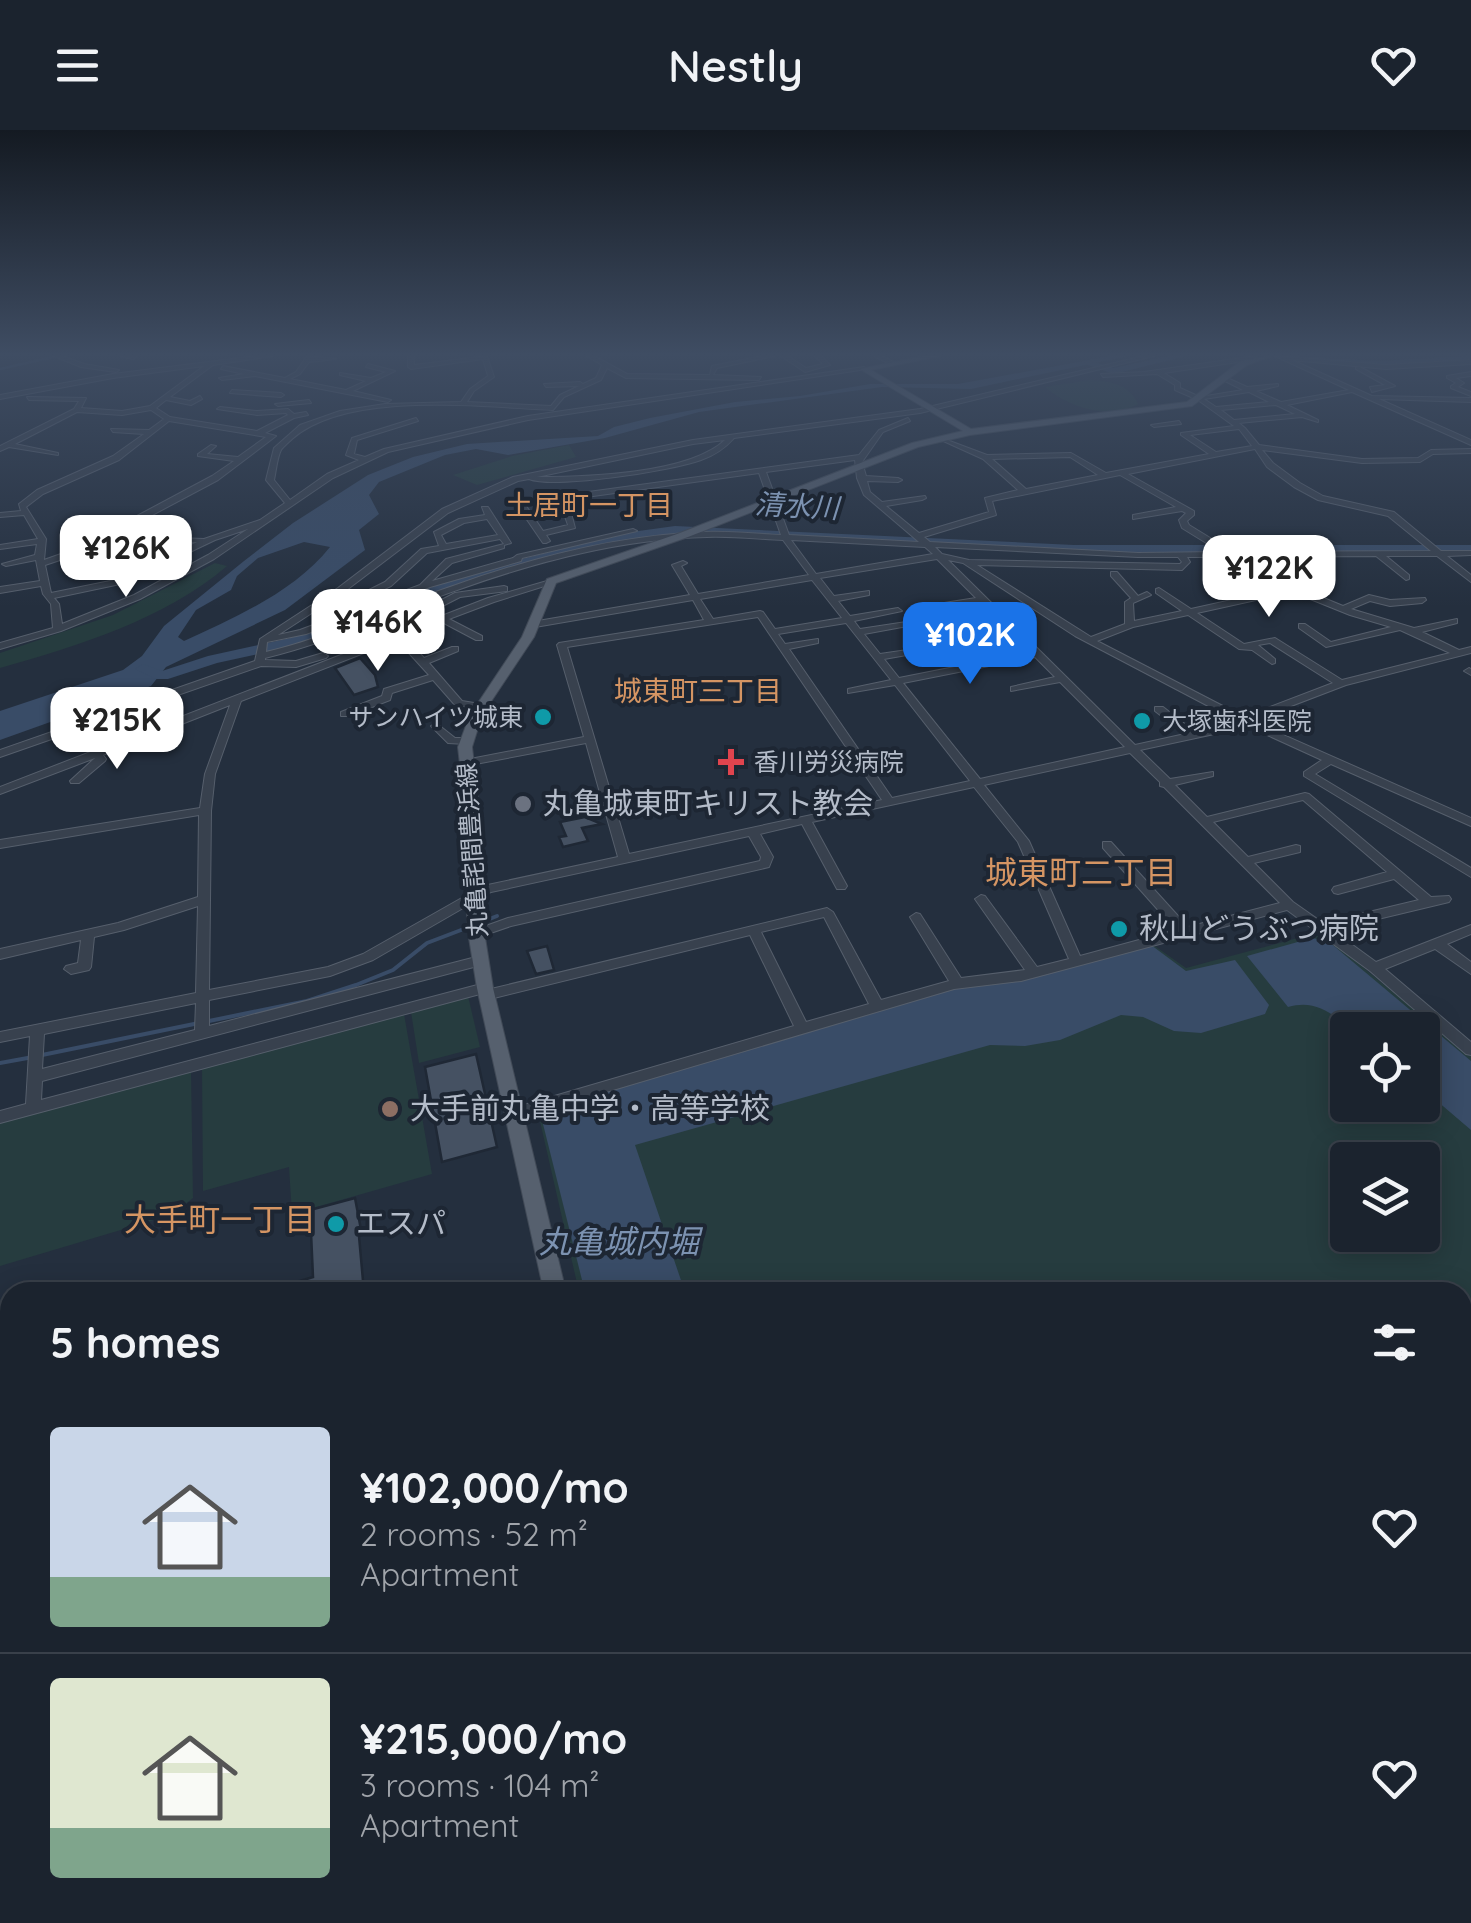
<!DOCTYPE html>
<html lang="en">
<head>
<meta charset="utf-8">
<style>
	:root { --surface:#1b232e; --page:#282f3a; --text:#f1f3f6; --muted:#a0a4aa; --line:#39404a; --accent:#1a73e8 }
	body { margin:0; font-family:Quicksand,"Noto Sans JP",sans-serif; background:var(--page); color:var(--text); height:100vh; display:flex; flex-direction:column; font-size:38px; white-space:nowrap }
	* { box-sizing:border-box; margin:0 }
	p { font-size:32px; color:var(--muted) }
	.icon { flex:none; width:55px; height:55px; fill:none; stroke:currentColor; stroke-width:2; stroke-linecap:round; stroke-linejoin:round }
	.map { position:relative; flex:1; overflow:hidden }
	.sheet { position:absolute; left:0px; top:1152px; width:1472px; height:642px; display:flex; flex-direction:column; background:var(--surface); border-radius:30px 30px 0 0; box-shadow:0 5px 25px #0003,0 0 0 2px var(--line) }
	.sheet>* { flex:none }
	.buttons { position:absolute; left:1330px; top:882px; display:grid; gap:20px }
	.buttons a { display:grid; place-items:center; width:110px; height:110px; border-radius:10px; background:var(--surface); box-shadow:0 5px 25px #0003,0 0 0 2px var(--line); font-size:50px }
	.price { position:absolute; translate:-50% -85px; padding:0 22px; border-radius:20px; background:#fff; color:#222; font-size:32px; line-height:65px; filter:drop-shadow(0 2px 5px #0008) }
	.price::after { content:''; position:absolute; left:50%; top:60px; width:30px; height:22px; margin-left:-15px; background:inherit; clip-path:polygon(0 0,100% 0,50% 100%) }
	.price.current { background:var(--accent); color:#fff }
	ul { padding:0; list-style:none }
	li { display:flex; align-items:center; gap:30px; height:250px; padding:0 50px }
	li+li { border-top:2px solid var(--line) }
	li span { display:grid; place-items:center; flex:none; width:280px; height:200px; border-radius:10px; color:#555 }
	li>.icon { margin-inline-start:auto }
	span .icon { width:120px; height:120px; fill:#fffc; stroke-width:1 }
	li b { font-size:42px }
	h2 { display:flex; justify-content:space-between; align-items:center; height:120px; padding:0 50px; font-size:42px }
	header { display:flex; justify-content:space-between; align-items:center; height:130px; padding:0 50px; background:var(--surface); font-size:45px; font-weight:600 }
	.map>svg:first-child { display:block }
	.green { fill:#263c3f; fill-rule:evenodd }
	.water { fill:#394c67; fill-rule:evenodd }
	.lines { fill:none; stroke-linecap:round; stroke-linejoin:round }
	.stream-far1 { stroke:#394c67; stroke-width:2.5 }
	.stream { stroke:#394c67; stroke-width:4 }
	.river { fill:#394c67; fill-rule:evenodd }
	.building { fill:#455162; stroke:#1f2835; stroke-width:2.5 }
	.minor-casing { stroke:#565f6c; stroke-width:2 }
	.major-casing { stroke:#414a57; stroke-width:2 }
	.minor { fill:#38414e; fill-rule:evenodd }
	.major { fill:#56606e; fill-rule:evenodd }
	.culture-dot { fill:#0f9aa8; stroke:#1d2633; stroke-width:4 }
	.health-dot { fill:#e0444e; stroke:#1d2633; stroke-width:4 }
	.worship-dot { fill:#6b7280; stroke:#1d2633; stroke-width:4 }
	.education-dot { fill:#8d6e63; stroke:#1d2633; stroke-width:4 }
	.labels { text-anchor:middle; stroke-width:8; stroke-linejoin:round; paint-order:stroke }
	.far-poi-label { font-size:25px; fill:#b4bcc9; stroke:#1d2633; text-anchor:start }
	.far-street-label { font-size:25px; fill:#b4bcc9; stroke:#1d2633 }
	.far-neighbourhood-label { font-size:28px; fill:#d59563; stroke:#1d2633 }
	.far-water-label { font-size:28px; font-style:italic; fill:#7c92b1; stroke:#1d2633 }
	.poi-label { font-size:30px; fill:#b4bcc9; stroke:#1d2633; text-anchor:start }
	.neighbourhood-label { font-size:32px; fill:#d59563; stroke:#1d2633 }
	.water-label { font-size:32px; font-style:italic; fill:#7c92b1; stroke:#1d2633 }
</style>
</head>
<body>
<header><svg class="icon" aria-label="menu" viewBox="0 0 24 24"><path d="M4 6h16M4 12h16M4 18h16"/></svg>Nestly<svg class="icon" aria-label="heart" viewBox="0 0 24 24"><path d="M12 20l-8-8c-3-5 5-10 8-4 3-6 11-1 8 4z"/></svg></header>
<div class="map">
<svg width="1471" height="1793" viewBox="0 0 1471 1793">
	<rect width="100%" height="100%" fill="#242f3e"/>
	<g class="green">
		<path d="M1090,250C1110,251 1129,254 1138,274C1110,291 1068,277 1045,257Z"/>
		<polygon points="569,315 576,327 477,355 453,345 512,326"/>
		<path d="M215,433L227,436C165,489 78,516 0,538V523L113,485Z"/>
		<path d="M1320,802L1471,926V1793H755L752,1785H1462V1162H579L539,987L555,976L944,860L1152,814L1186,838ZM1348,900H1422V975H1348ZM1348,1030H1422V1105H1348Z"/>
		<polygon points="468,866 480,917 419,933 411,882"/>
		<polygon points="404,884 432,1044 292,1084 289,1037 203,1061 202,938"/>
		<polygon points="191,941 193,1068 171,1085 0,1136 0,992"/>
		<polygon points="10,1468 10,1572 0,1575 0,1472"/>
		<polygon points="551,1785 676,1785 678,1793 534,1793"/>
	</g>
	<g class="water">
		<path d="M1111,226H1128L971,259L882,257L699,282L605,308L508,325L476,319L445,325L379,352L369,365L379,384L359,400L365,420L285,480L166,537L151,556L0,610V581L123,540L142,526L164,496L244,431L293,393L368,345L413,327L467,314L598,306L614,297L650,288L735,272L800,266L870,254H958ZM304,412L330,417C294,462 236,487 184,511L178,507L196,480L231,460L237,446L258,428Z"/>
		<path d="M1312,808L1328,811L1471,931V1000L1423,959L1422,900H1352C1332,883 1315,869 1288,877L1247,826Z"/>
		<polygon points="1151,815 1186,841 1235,830 1269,875 1265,884 1201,903 1174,901 1143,887 1121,885 1060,910 1025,916 990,915 635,1015 685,1162 585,1162 541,986 555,976 944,860 1018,850"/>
	</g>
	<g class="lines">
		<polyline class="stream-far1" points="0,239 53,227"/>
		<g class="stream">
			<polyline points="482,792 497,786"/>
			<polyline points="209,891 307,871 356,855 393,840 427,813 469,797"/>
			<polyline points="42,925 199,893"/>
			<polyline points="0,933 33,927"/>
		</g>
		<g class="river">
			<polygon points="1168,226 1186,226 1114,244 1082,233 1087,230 1114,238"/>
			<polygon points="1290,226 1377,231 1471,226 1471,232 1377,237"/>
			<polygon points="675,396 1074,415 1471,415 1471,423 1074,423 675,404 624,411 489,446 299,515 217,533 168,549 156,549 135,539 143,534 162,541 208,526 290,508 479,440 624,403"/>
		</g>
	</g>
	<g class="building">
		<polygon points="360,528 375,545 378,557 354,565 335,538"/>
		<polygon points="149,581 158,592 107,612 84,619 76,607"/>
		<polygon points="585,687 602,694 582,698 588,711 563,717 559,707 566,706 560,692"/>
		<polygon points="547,816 554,840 536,844 527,821"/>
		<polygon points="476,924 497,1017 442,1032 425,937"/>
		<polygon points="355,1068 362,1105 359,1106 364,1162 301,1162 300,1151 313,1147 310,1080"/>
		<polygon points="10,1622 10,1793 0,1793 0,1626"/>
	</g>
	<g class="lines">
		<g class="minor-casing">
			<g id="minor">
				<polygon points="54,226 62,226 84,234 119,240 116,242 81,237"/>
				<polygon points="120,226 135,226 136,227 133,229"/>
				<path d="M256,226H272L213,235L170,267L190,271L200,266L202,269L191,275L166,270L156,278L170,287L257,301L288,285L286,283L257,285L217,279L220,277L257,281L288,279L294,284L306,282L308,285L294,288L265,303L276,306L218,350L81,423L45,435L51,463L120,449L142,440L139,420L146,422L149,436L197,412L153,411H150V407L204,409L260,390L285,373L266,350L274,318L300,295L340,281L385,274L461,272L470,259L488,246L483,229L411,239L408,237V226H414V235L487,226L494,247L474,261L467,272L551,276L560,265L579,256L546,257L544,254L580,252L583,254L596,248L602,235L587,226H594L627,244L710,245L712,236L762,226H774L717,238L713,245L761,247L759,250L626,248L607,238L601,250L564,267L553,280C482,277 348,260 292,309C290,311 282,318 281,320C277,328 276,341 274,350L290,370L327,344L359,330L346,325L352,308L416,288L418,291L357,310L354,324L365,327L384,319L528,286L864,237L867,239L528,290L388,322L333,348L214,429L140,469L61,501L0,519V513L53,498L51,474L43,464L41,456L0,463V457L40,451L36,430L6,436L2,434L35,425L37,414L0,419V415L38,409L24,385L0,387V383L21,381L19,374L37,360L113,326L144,304L113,302L111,299L149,300L164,289L151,280L122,285L77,282L15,314L58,323V325L9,317L0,321V316L74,279L79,271L29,270L27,267L86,268L81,278L122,281L150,276L204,236L113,248L0,269V265L113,244ZM169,291L266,307L238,327L207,324L216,316L211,315L198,324V326L234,331L212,346L75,419L44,430L46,409L26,377L43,364L119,330ZM248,399L208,425L134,465L62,494L59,474L54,468L125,453L215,410Z"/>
				<polygon points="307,226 336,229 309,232 300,244 290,249 346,260 366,251 340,245 340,243 371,248 386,242 366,237 368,234 395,241 353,261 391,270 388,272 255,246 222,250 219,248 244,244 221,239 223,236 285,248 296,242"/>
				<polygon points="781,226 788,226 806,238 823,234 815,226 821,226 830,235 805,242"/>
				<polygon points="874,226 882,226 897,234 892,235"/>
				<path d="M1144,226H1154L920,283L734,308C724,319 715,325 701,330C671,341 554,359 529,349L518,351L448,383L344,462L278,505L300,500L420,455L446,429L504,414L500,409L427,423L391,456L344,478L337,476L385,452L421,419L439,416L434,402L459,389L485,385L482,377H488L511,413L504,415V418L452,433L432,451L513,428L517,425L633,399L637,401L522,428L521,431L430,457L306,504L267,512L266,522C330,507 390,477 453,456C534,427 619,405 705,402C730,401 756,404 781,405L759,343L586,367L570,379L575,398L546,405L550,411L546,413H543L515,372L519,370H522L543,401L568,395L562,378L581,363L859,325L879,300L908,288L910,291L883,302L862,332L866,346L898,348L902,350L898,352L867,351L870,362L882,372L925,366L926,368L922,370L886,376L919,403L989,382L985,368L1018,360L983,329L939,309V307L987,325L1071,323L1106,343L1209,324L1181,305V303L1234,296L1198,270L1175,260V255L1157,244L1103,247L1101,244L1144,242L1256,226L1258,229L1164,243L1180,253V258L1200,267L1243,260L1223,250L1225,247L1247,257L1278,254V256L1256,261L1281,272L1349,260L1275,226L1386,235L1471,230V234L1386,239L1292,230L1372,266L1471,268V272L1379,269L1471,310V315L1352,262L1287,275L1318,290V292L1302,287L1239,293L1245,298L1259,315L1362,329L1418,328L1431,320L1471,319V323L1433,324L1420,332L1362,333L1262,320L1273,333L1300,353L1323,366L1394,382L1441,421H1471V425L1447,426L1471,445V452L1437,426H1386L1409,445V449L1406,450L1376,426L1240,427L1275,448L1343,476L1369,465L1390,470L1425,468L1426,470L1422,473L1390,476L1370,471L1351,479L1414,498L1457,489V493L1422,502L1459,520L1471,517V523L1346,555L1252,591L1471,688V696L1331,634L1315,644L1471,738V747L1304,646V642L1322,630L1243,594L1219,603L1140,620L1170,649L1213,642V646L1175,655L1207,687L1305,663L1309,664L1431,767L1449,766L1451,769L1449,772L1332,800L1376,832L1471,795V804L1447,814L1471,832V844L1435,819L1385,839L1471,912V925L1466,924L1370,841L1287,780L1021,851L954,859L515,989L510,987L508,983L510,979L794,896L750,805L486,870L481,869L480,864L0,993V981L26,974L30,906L0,912V902L196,863L198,776L124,800L94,807L91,837L89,840L71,844L64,839L66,836L78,833L81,810L0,829V819L118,793L198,767L199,685L0,718V710L200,678L205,644L230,575L103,625L106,629L105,631L79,653H71L70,651L95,628L0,664V657L488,468L554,449V453L494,472L449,489L482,506V510H476L442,492L405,507L424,528L452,517H458V521L429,533L462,571L486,575V579L455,575L433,550L392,563L390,570L349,586H341V582L382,566L384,559L429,545L397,510L241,571L215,644L211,681L209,860L328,837L363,824L483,756L618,727L586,613L465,636L460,633L465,630L584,607L557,515L559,513L704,490L693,470L535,497L532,496V492L690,465L672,435L683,431L687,433L681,436L698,464L809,445L783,410C758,409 732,406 707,407C622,409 539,431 460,459C395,481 333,512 265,528V530L296,531L323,523L328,526L326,528L296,537L261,536L0,627V620L255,531L260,509L338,458L442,379L513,347L693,310L920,279ZM1249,262L1269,272L1216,277L1204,269ZM1276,275L1295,284L1234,290L1221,280ZM1239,299L1252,316L1216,322L1190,305ZM725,310C689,344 586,347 537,347L693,314ZM1255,319L1267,337L1294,357L1318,370L1388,386L1431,421L1233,422L1189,395L1187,391L1194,385V381L1128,344ZM1070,327L1098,345L1026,359L992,329ZM855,330L857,348L864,365L919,412L789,405L766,342ZM1120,345L1176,377L1133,385V389L1182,381L1186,383L1179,390L1182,398L1221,422L1138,423L930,412L924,407L996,385L992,371ZM487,389L498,405L446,414L441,405L464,393ZM791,410L925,417L933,424L816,444ZM935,417L1138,427H1178L1182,432L1180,434L969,430L942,424ZM1187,427H1229L1244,436L1220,443V447L1249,440L1285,458L1191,479L1159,458L1156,459V463L1182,481L1134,491L1133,473L1151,465L1147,462L1138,466L1117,442H1111V446L1131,468L1125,472V494L1091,507L977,435L1182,440L1190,432ZM937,429L976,468L919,477L915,480L916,482L981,473L994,486L957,493L951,489L946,492L955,499L999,491L1030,522L899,548L884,529L935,520V516L880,524L864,504L913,495V491L860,499L854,491L902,481L898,478L850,486L838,471L869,465V461L834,466L820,448ZM948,430L963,433L1075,506L1235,590L1195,602L1163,577H1155V581L1185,604L1135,615ZM812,450L842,488L775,499L763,482L760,481L713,489L700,469ZM1293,462L1350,485L1391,497L1331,512L1305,494H1299V498L1326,517L1400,500L1450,523L1342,550L1275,508L1244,514L1197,483ZM1188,485L1239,519L1252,520L1272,534L1275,533V529L1258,515L1270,513L1333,553L1244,587L1097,511L1133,497ZM758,487L882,670L629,724L567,517ZM846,493L891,550L848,559V563L895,555L970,651L892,668L789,519L818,513V509L785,514L778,504ZM1035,527L1055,547L1011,557V561L1060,552L1125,617L980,649L903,553ZM1130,623L1160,652V656L1164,657L1280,773L1188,797L1111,712H1103V718L1176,800L1080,826L1029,711L984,655ZM974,657L1018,712L1069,829L1037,837L985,766L981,765L975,769L1025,840L961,848L920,784L916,783L910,787L949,851L881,870L833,782L827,778L491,859L490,855L485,853L41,970L42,951L485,834L486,831L480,826L209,896V870L330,846L373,830L491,762L749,706L761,727L760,731L508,788L472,801L470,804L472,807L476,808L511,796L769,737L773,727L760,704L802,694L837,759H845L847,756L812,692ZM1303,670L1387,742L1334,757L1332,760L1334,763L1338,764L1394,749L1419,770L1323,793L1293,772L1254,733L1300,722V716L1296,715L1248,727L1213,692ZM824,787L869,874L806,892L761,802ZM196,873L195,900L42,939L44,904Z"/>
				<polygon points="1356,237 1360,237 1395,256 1372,262 1370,257 1385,255 1356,239"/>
				<polygon points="1471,242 1471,246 1456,248 1464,253 1458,257 1471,262 1471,266 1451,258 1451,256 1456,253 1447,248 1447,246"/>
				<polygon points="232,260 281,263 284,265 281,267 230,263"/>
				<polygon points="309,270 311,273 278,276 275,274"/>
				<polygon points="1179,291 1181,294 1154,297 1151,295"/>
				<polygon points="504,456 507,457 507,461 460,467 388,504 380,502 455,463"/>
				<polygon points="1469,538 1471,539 1471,545 1464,541"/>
				<polygon points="436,593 455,608 466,608 471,611 466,614 448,613 431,596"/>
				<polygon points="10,1438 10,1458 0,1461 0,1441"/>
				<polygon points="155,1785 179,1785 178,1793 154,1793"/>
				<polygon points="418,1785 457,1785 454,1793 415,1793"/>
			</g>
		</g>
		<g class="major-casing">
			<g id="major">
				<polygon points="924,226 940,226 871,240 971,299 1187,272 1241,231 1271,226 1247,235 1192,276 970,305 918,317 688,407 556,453 534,507 482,585 472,617 482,704 483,795 493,858 566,1162 544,1162 477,858 467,795 468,704 458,617 470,585 522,507 547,449 680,403 912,313 963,301 860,239"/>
				<polygon points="699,1785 729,1785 731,1793 701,1793"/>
			</g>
		</g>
		<use href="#minor" class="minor"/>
		<use href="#major" class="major"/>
	</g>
	<linearGradient id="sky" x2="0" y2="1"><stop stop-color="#141a22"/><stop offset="0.47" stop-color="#3f4d63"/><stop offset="1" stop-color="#3f4d63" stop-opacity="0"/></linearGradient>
	<rect width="1471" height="477" fill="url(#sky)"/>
	<g class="culture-dot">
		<circle cx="543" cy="587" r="10"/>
		<circle cx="1142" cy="591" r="10"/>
		<circle cx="1119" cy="799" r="10"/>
		<circle cx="336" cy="1094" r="10"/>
	</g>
	<path class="health-dot" d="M726 617h10v10h10v10h-10v10h-10v-10h-10v-10h10z"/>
	<circle class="worship-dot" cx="523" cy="674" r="10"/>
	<circle class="education-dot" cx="390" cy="979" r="10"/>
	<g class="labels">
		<g class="far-poi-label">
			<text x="523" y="596" text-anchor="end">サンハイツ城東</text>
			<text x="1162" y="600">大塚歯科医院</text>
			<text x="754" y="641">香川労災病院</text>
		</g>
		<g class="far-street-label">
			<text transform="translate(472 720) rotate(-94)" y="9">丸亀詫間豊浜線</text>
		</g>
		<g class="far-neighbourhood-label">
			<text x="589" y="385">土居町一丁目</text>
			<text x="698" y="571">城東町三丁目</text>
		</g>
		<g class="far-water-label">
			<text transform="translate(797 376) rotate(3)" y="10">清水川</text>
		</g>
		<g class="poi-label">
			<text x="543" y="684">丸亀城東町キリスト教会</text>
			<text x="1139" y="809">秋山どうぶつ病院</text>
			<text x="410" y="989">大手前丸亀中学・高等学校</text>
			<text x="356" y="1104">エスパ</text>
		</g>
		<g class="neighbourhood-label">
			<text x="1081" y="754">城東町二丁目</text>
			<text x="220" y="1101">大手町一丁目</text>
		</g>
		<g class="water-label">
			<text x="619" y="1123">丸亀城内堀</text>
		</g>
	</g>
</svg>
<div class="buttons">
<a><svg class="icon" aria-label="locate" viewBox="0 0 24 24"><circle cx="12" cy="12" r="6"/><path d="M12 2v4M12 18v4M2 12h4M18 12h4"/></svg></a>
<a><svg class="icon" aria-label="layers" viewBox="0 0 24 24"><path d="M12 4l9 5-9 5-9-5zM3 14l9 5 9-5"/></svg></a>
</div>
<b class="price" style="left:126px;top:470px">¥126K</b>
<b class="price" style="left:1269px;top:490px">¥122K</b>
<b class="price" style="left:378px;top:544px">¥146K</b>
<b class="price current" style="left:970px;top:557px">¥102K</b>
<b class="price" style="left:117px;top:642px">¥215K</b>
<section class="sheet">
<h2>5 homes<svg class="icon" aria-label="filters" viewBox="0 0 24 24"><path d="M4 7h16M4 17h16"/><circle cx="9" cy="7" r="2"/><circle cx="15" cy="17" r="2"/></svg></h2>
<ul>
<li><span style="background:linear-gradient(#c9d6e8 75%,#7fa58c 0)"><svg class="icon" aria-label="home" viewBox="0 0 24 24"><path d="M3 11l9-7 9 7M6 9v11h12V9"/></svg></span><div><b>¥102,000/mo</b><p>2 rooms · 52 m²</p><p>Apartment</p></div><svg class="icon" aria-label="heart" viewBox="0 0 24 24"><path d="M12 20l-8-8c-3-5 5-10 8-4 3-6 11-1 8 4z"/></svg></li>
<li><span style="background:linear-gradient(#dfe7d0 75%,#7fa58c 0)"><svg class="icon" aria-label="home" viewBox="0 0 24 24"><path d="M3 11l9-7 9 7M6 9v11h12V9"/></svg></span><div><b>¥215,000/mo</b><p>3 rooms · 104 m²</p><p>Apartment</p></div><svg class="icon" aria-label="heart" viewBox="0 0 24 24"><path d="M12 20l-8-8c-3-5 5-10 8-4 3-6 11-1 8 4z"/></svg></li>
</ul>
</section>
</div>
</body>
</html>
